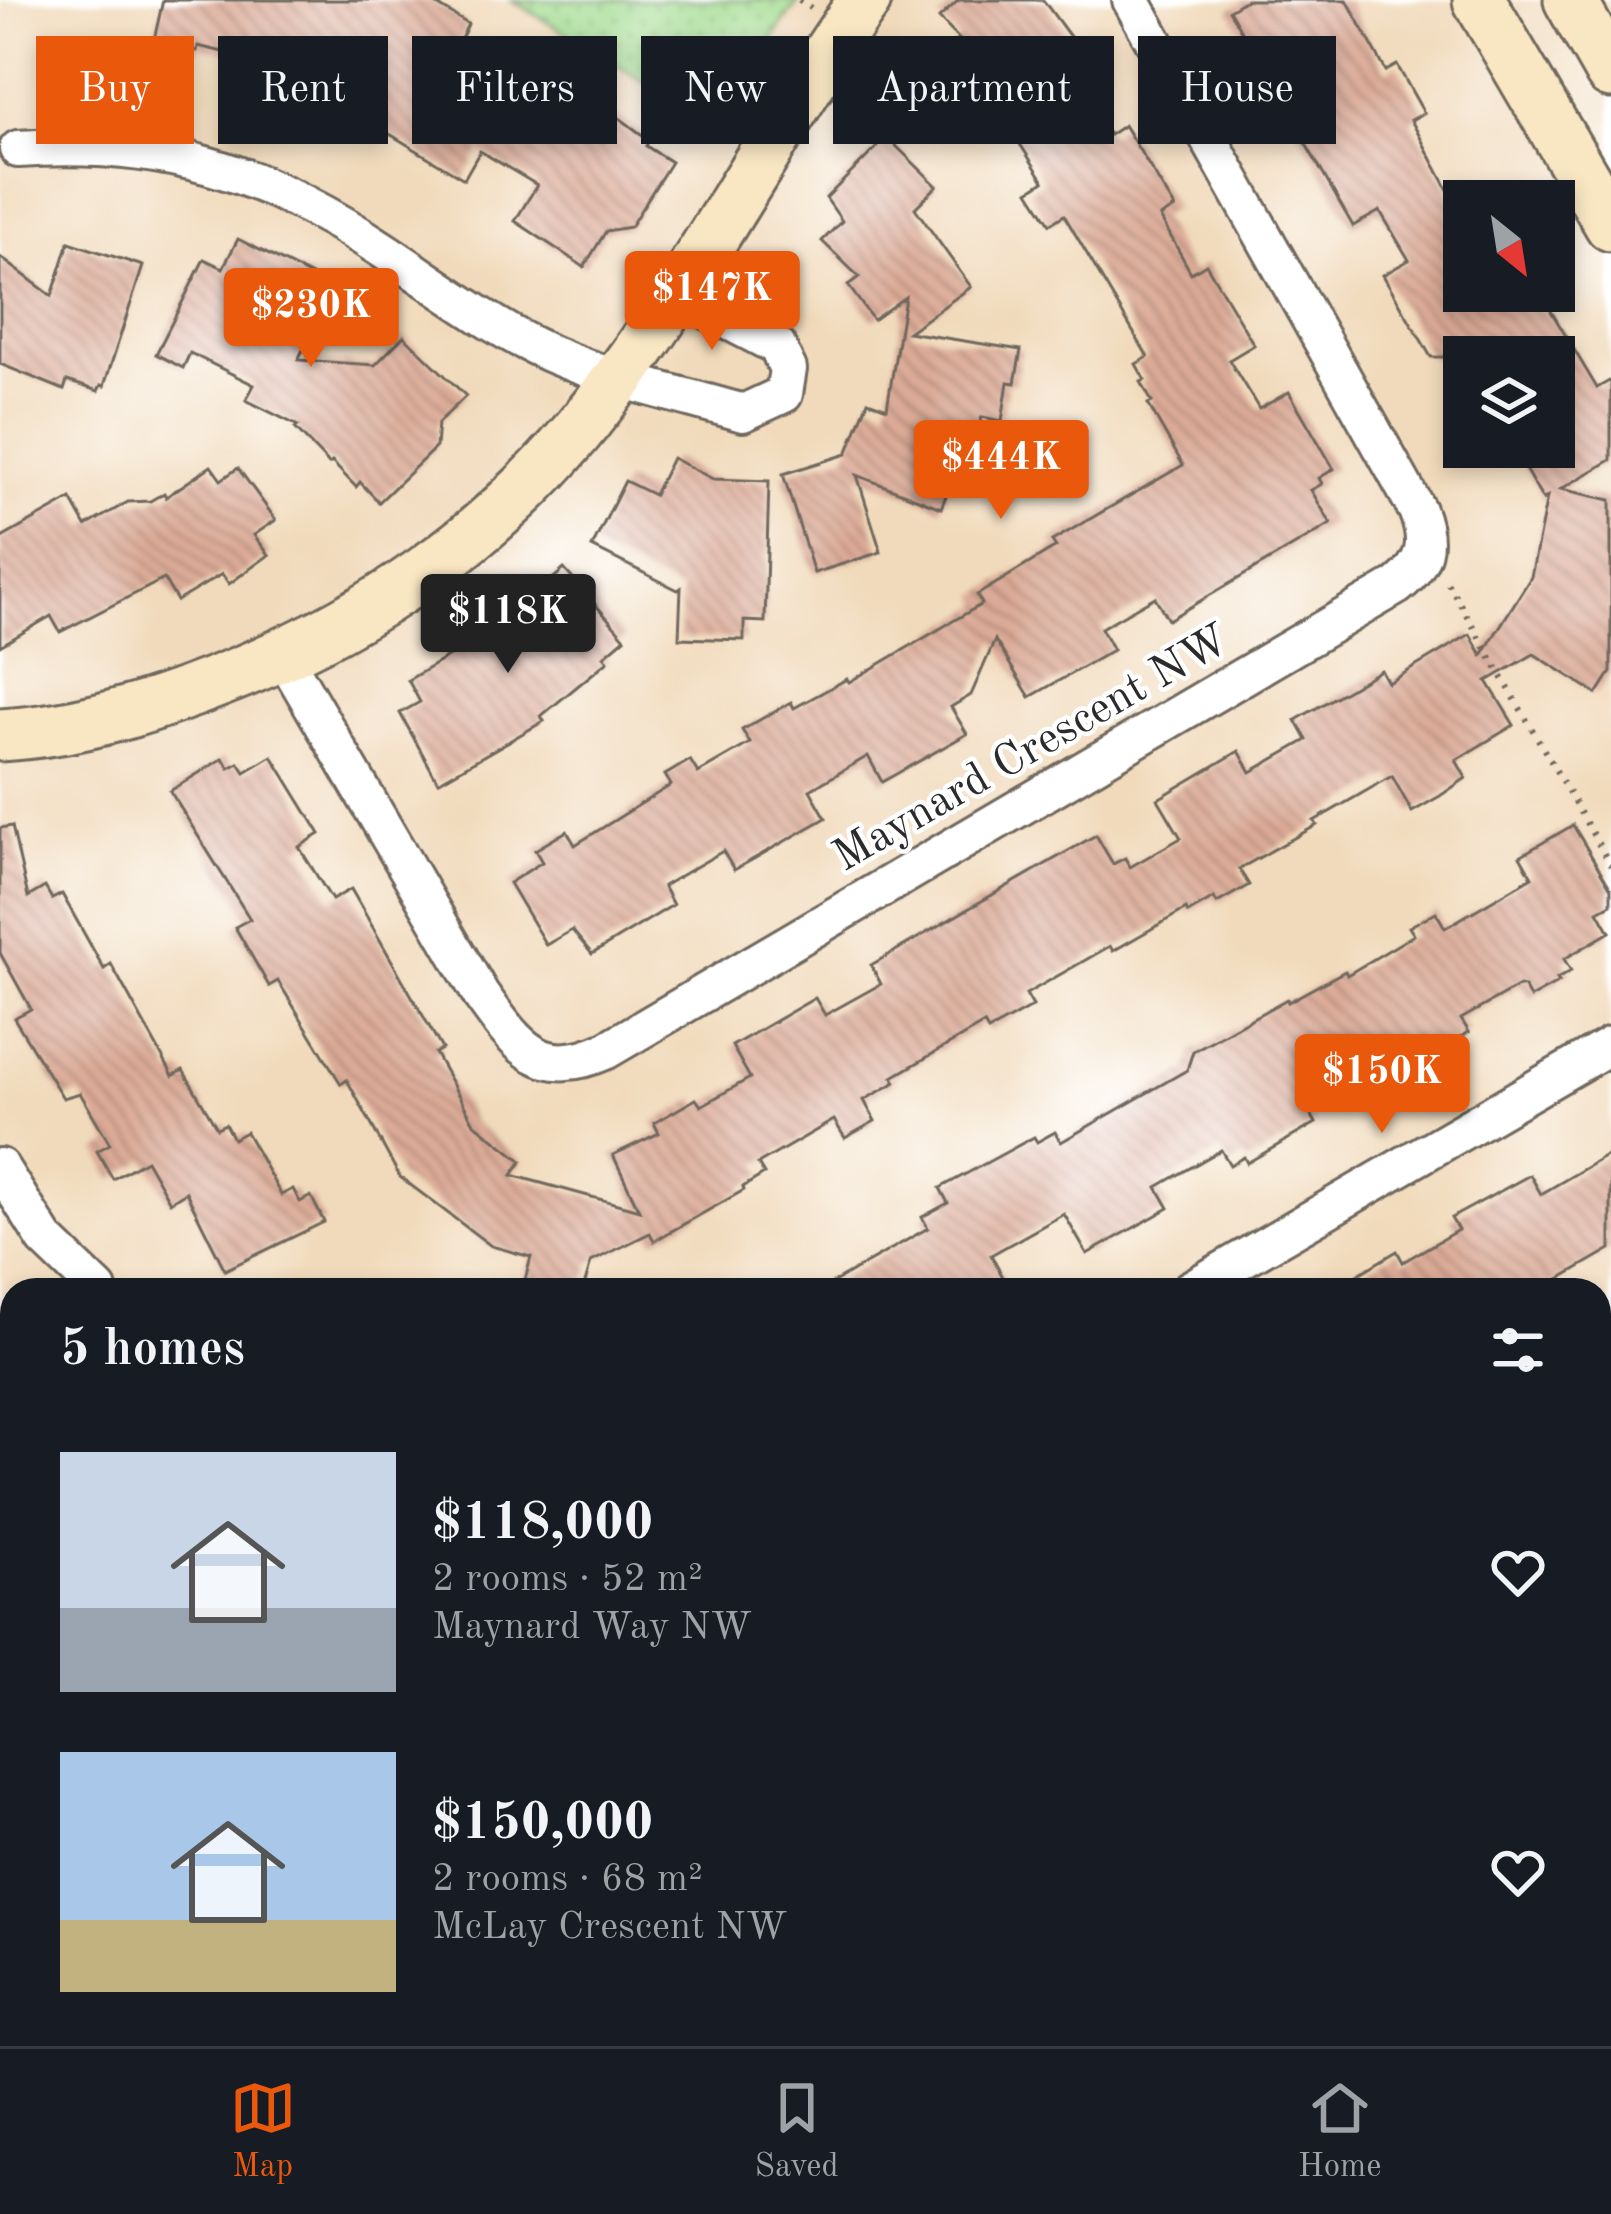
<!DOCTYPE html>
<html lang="en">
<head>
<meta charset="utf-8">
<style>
	:root { --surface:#171b24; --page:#242831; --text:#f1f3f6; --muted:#9ea1a6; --line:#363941; --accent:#ea580c }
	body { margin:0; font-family:"Old Standard TT",serif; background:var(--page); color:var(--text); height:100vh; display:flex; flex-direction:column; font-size:45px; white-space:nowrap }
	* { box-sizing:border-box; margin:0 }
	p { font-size:39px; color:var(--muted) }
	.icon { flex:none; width:66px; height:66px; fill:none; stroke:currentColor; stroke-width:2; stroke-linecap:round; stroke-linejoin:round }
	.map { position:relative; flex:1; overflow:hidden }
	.panel { position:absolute; left:0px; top:1278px; width:1611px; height:768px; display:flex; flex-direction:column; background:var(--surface); border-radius:36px 36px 0 0; box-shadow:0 6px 18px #0003 }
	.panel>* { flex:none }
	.top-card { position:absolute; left:36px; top:36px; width:1539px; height:108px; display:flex; gap:24px }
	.needle { width:78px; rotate:150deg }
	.fabs { position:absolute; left:1443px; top:180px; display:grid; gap:24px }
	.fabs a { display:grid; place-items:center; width:132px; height:132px; border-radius:0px; background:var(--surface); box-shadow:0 6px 18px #0003; font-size:60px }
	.price { position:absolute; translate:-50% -102px; padding:0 27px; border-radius:12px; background:var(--accent); color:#fff; font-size:39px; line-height:78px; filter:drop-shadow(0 3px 6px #0008) }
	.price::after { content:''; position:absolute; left:50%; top:72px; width:36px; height:27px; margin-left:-18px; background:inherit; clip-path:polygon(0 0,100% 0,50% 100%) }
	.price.active { background:#222; color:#fff }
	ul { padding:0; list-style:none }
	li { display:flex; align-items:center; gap:36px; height:300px; padding:0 60px }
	li span { display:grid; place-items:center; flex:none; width:336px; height:240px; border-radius:0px; color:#555 }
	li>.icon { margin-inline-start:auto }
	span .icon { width:144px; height:144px; fill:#fffc; stroke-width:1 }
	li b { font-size:51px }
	h2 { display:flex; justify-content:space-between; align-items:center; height:144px; padding:0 60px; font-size:51px }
	.chip { padding:0 42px; border-radius:0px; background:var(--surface); box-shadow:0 6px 18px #0003; font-size:42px; line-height:108px }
	.chip.active { background:var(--accent); color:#fff }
	.tabs { display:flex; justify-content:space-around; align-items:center; height:168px; border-top:3px solid var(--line); background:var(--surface); font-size:33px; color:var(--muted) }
	.tabs a { display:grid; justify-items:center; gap:6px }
	.tabs .active { color:var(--accent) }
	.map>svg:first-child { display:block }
	.park { fill:url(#park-dots); stroke:#66845d; stroke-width:3 }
	.building { fill:url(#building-back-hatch) }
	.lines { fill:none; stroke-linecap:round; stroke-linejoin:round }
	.street-casing { stroke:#70685d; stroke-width:42 }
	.secondary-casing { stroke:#70685d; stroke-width:57 }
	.path { stroke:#70685d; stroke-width:6; stroke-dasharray:3 9; stroke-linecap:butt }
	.street { stroke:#fff; stroke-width:36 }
	.secondary { stroke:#f9e7c3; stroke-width:51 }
	.labels { text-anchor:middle; stroke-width:9; stroke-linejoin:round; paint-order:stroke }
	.street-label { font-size:45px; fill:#2b2b2b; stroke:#fff }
</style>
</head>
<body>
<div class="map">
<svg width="1611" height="2046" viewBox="0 0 1611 2046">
	<defs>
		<pattern id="park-dots" width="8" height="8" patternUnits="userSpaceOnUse" patternTransform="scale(3)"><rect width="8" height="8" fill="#a2dc8f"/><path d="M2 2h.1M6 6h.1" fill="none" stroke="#8cbd7c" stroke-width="1.8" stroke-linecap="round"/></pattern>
		<pattern id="building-back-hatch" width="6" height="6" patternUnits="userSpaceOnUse" patternTransform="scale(3)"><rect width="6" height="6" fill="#dcab97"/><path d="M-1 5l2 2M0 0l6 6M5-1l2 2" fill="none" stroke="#b38b7b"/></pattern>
	</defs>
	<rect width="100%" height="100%" fill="#fff"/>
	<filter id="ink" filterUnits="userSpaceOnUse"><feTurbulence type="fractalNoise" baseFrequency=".00833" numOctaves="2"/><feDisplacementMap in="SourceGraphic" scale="24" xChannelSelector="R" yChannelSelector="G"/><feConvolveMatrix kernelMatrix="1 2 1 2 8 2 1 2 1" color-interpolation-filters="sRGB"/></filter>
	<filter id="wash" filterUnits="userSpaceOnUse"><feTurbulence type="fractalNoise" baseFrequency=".004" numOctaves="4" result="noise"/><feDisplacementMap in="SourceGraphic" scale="48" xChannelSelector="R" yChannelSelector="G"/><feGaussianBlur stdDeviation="2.7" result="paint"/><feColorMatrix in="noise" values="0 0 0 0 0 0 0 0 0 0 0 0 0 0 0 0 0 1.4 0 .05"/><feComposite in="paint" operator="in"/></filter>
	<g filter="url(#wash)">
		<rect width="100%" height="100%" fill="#f1dabb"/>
		<g class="park">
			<polygon points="512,0 799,0 713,124"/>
			<polygon points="2,1663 12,1680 12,2034 218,2034 225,2046 0,2046"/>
		</g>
		<g id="blocks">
			<g class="building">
				<polygon points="163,0 429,0 468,24 461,39 523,76 534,66 621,119 649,140 646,146 671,162 630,227 606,231 584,267 515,221 537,185 480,151 464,179 350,110 347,118 270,90 278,65 198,46 197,51 154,40"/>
				<polygon points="959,0 1043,0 1093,68 1072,84 1109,135 1124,125 1175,208 1160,217 1191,273 1206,264 1254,345 1229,360 1259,409 1289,392 1334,469 1319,478 1322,484 1311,490 1331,524 1168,620 1155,597 1101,628 1113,650 1030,697 995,640 971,695 951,707 967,734 882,782 868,756 810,790 826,818 734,870 723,851 663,886 673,905 592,954 572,930 546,945 509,883 542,862 535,850 567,831 575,845 671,785 665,775 690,760 698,773 750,743 742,730 791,702 794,708 847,679 849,682 982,604 977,595 1056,547 1052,541 1183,465 1148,404 1152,402 1141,382 1145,380 1136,364 1148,357 1064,215 1050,224 1029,191 1044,181 1007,124 1004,126 983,98 989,94 949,49 959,39 939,18"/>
				<polygon points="1246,0 1347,0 1386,71 1397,65 1424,113 1411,120 1453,199 1464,193 1464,291 1539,291 1597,388 1611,380 1611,460 1561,489 1611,500 1611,672 1597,694 1534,654 1487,681 1514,725 1456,760 1466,778 1440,796 1412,812 1392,776 1314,821 1317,825 1239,869 1249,885 1217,903 1214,898 1188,913 1186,909 1113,951 1110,946 1026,994 1033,1006 988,1031 984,1024 893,1077 896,1082 864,1100 875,1121 845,1138 834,1120 758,1164 764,1174 743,1187 744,1190 654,1241 650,1233 591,1262 583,1290 538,1290 540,1284 525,1280 531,1257 491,1246 400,1177 347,1080 341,1084 278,981 269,986 235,927 250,919 170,791 223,758 229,768 239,763 245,772 272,756 320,834 299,847 332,900 351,889 442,1049 435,1053 474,1123 522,1161 512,1175 639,1210 613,1155 659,1133 654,1123 696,1099 701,1106 750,1078 732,1046 815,998 825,1015 881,984 871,965 1096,835 1113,864 1125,858 1130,867 1181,838 1158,799 1239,751 1251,772 1307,740 1296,720 1381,670 1388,683 1470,634 1482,655 1531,577 1547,497 1543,500 1512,447 1554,447 1554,357 1431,357 1383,275 1409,260 1380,211 1353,226 1229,10"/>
				<polygon points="887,137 937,186 915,208 971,287 908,332 1021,350 1015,383 1008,382 1002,421 982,417 956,485 951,483 941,508 857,475 881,552 814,573 783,474 847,454 868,401 887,408 905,297 873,320 848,285 859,277 822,241 842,221 826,198"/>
				<polygon points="238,239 311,276 296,305 319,317 298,360 375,365 404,336 466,396 438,423 436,447 379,502 360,482 356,487 332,462 329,464 295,428 298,426 246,400 254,385 190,353 183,368 156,354 204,259 223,268"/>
				<polygon points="69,242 143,266 104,386 101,385 98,391 67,381 64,390 0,364 0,257 52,296"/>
				<polygon points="672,458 713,479 769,481 765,622 744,621 744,640 679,638 681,588 678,590 592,547 625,481 654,495"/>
				<polygon points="211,466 221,480 238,468 276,520 254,535 269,555 229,584 222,574 177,601 164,579 60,632 51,616 0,646 0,539 71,499 86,526 128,502 150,501 164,493 166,497"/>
				<polygon points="564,569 625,638 604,656 608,661 541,716 544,721 438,782 400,713 420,702 408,680 451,655 449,652 490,626 493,631"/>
				<polygon points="1573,825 1611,889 1611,904 1598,911 1610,932 1564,959 1571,971 1557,979 1559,982 1530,998 1524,987 1519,986 1461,1019 1469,1032 1377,1087 1365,1067 1356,1073 1352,1066 1300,1095 1316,1123 1247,1163 1244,1157 1230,1165 1221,1150 1157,1187 1169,1208 1087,1254 1064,1214 991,1255 1010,1290 820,1290 928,1228 922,1217 948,1203 940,1188 1034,1137 1037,1142 1055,1132 1061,1142 1187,1070 1193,1051 1287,999 1288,1002 1345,971 1347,975 1414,935 1409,927 1436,912 1445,928 1532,877 1520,856"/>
				<polygon points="12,826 28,897 45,887 52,899 62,894 104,969 111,964 173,1076 183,1070 217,1128 225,1124 233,1139 246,1132 281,1195 293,1189 300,1202 311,1196 324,1222 225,1270 186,1192 170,1202 146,1160 113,1179 97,1151 110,1144 80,1093 63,1098 14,1018 31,1009 0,953 0,828"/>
				<polygon points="1611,1153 1611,1249 1540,1290 1332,1290 1397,1251 1403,1262 1458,1230 1451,1218 1530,1175 1541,1194"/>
			</g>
		</g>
	</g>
	<g filter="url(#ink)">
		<use href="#blocks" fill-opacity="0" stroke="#70685d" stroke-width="3"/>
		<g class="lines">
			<g class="street-casing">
				<g id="street">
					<path d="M18,149C159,139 262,170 380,248C431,281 480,319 534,346C595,377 677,393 743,413L784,394L788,369L777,346L676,294"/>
					<path d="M283,655L481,995C518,1047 540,1080 607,1050L1397,586C1426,563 1430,543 1417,510L1131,0"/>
					<polyline points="0,1167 45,1239 98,1290"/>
					<polyline points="1189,1290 1611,1045"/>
					<polyline points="1599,1846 1611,1863"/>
					<polyline points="510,2034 517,2046"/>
					<polyline points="1092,2034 1099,2046"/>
				</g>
			</g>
			<g class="secondary-casing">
				<g id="secondary">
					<polyline points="1479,0 1611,225"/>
					<polyline points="1570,0 1611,72"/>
					<path d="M0,735C87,730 166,703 246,670C372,618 488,538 576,433C687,299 764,141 865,0"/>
					<polyline points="1599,1925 1611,1918"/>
					<polyline points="1389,2046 1410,2034"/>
				</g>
			</g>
			<g class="path">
				<polyline points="799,0 811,8"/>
				<polyline points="1448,583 1611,866"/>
			</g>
			<use href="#street" class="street"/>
			<use href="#secondary" class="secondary"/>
		</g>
	</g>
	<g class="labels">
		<g class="street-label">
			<text transform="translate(1030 746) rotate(-30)" y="16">Maynard Crescent NW</text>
		</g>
	</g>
</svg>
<div class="fabs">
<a><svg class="needle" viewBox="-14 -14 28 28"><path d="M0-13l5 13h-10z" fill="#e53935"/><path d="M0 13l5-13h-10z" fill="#9ea1a6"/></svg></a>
<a><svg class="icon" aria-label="layers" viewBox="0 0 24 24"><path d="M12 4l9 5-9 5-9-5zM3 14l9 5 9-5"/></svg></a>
</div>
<b class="price" style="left:712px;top:353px">$147K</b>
<b class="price" style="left:311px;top:370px">$230K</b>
<b class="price" style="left:1001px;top:522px">$444K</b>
<b class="price active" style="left:508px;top:676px">$118K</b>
<b class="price" style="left:1382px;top:1136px">$150K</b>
<div class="top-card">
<a class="chip active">Buy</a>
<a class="chip">Rent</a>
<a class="chip">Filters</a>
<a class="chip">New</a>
<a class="chip">Apartment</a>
<a class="chip">House</a>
</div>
<section class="panel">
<h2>5 homes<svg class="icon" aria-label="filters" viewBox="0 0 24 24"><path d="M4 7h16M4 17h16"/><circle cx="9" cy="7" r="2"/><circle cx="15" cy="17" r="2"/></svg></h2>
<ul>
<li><span style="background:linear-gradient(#c9d6e8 65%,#9aa5b1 0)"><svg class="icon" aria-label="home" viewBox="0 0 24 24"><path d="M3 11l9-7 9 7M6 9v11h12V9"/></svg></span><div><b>$118,000</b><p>2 rooms · 52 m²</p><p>Maynard Way NW</p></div><svg class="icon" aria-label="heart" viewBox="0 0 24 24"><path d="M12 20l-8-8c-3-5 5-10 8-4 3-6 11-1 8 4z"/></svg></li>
<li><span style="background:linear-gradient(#a9c7e8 70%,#c2b280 0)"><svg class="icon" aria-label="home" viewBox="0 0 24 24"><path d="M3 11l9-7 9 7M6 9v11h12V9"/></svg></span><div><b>$150,000</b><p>2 rooms · 68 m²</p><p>McLay Crescent NW</p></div><svg class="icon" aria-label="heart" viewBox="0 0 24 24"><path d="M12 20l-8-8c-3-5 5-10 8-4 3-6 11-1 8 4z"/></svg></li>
</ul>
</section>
</div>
<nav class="tabs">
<a class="active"><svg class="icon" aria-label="map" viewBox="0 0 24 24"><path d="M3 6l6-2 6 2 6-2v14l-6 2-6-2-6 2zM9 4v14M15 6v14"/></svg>Map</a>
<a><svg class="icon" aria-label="saved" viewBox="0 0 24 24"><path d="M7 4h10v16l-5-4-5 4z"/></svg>Saved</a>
<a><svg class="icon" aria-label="home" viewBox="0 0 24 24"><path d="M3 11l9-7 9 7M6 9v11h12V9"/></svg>Home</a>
</nav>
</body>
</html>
